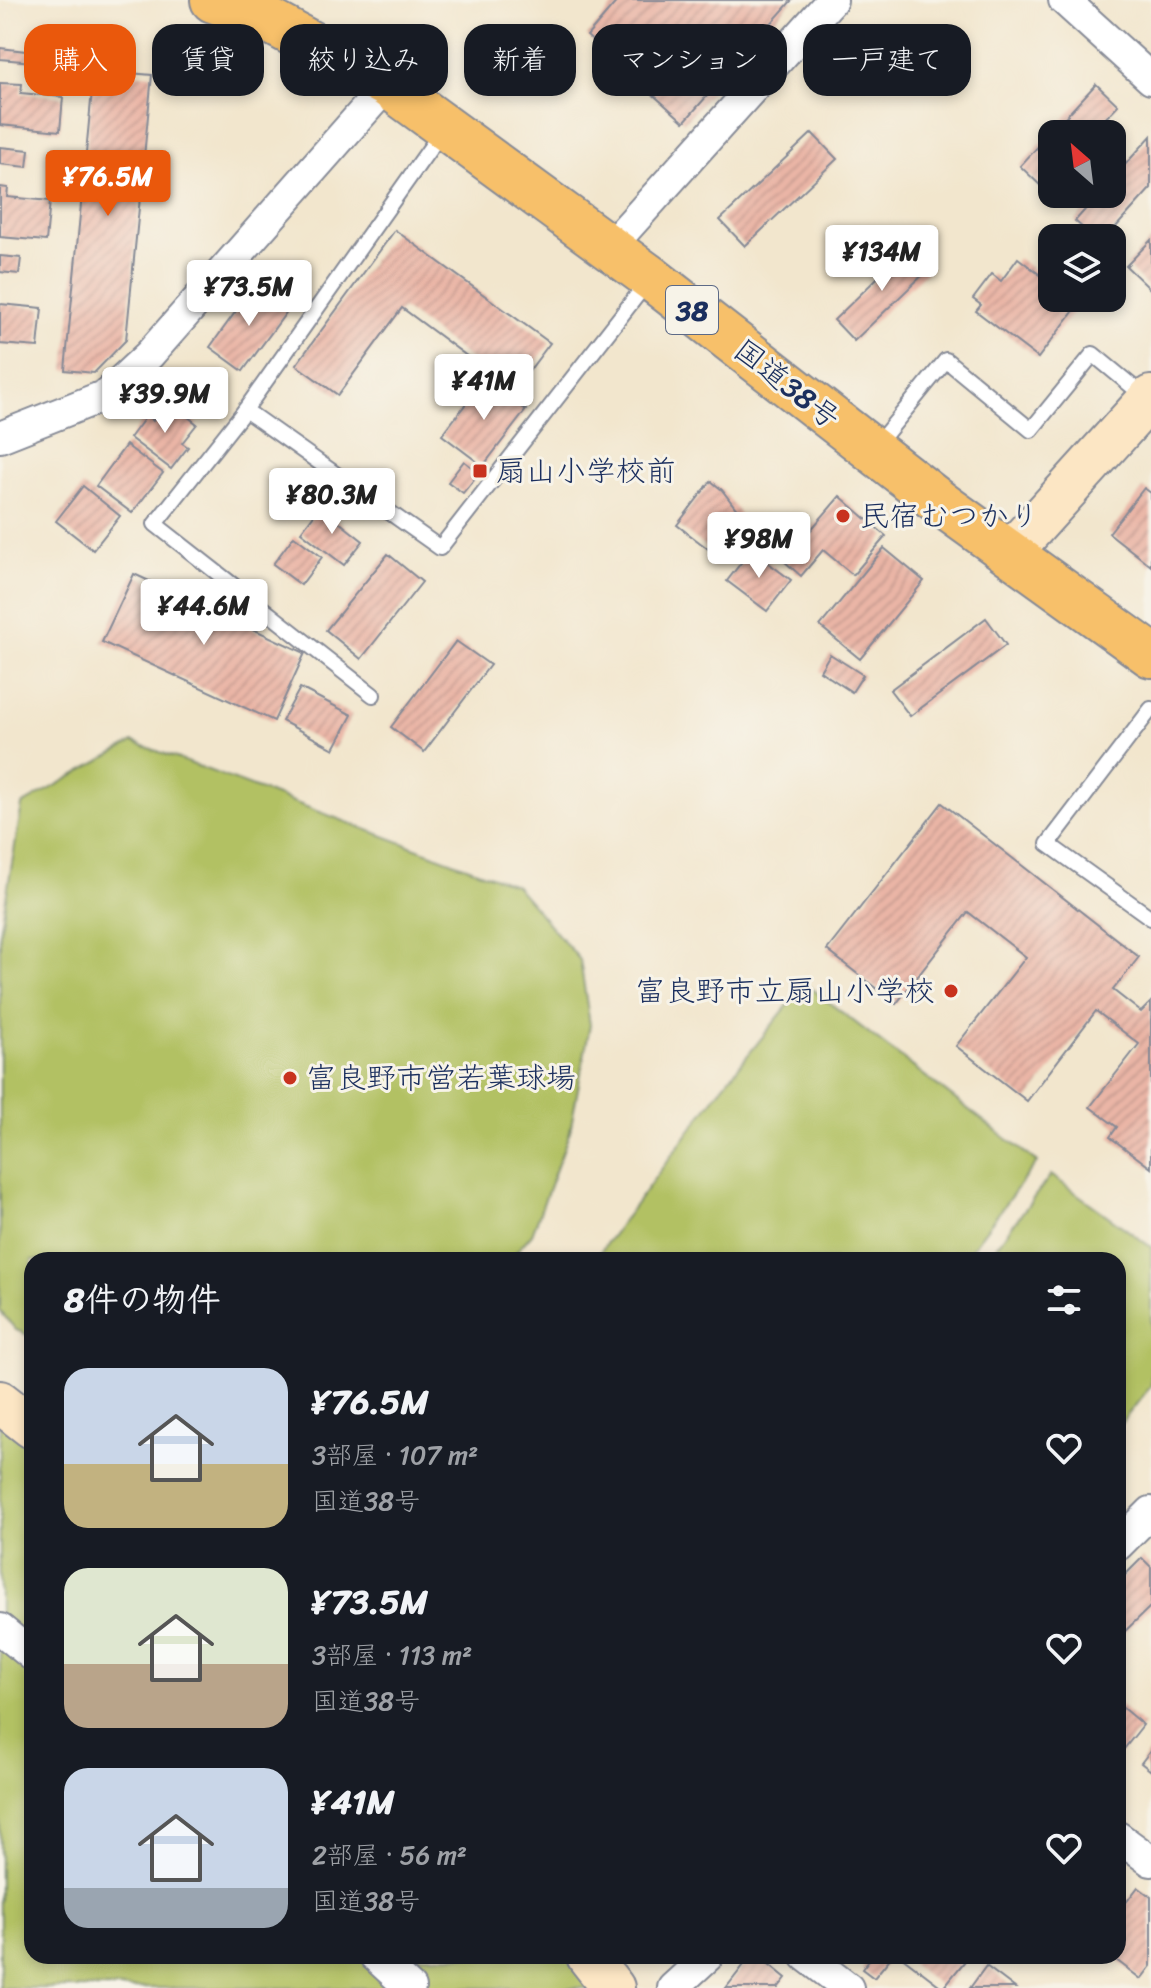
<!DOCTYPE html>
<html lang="ja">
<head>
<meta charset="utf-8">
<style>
	:root { --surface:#171b24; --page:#20242c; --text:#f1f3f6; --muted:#9ea1a6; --accent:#ea580c }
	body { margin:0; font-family:Sriracha,"Klee One",sans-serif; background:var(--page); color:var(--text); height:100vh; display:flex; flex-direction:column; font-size:30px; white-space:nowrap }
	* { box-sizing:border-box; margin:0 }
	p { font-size:26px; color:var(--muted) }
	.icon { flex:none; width:44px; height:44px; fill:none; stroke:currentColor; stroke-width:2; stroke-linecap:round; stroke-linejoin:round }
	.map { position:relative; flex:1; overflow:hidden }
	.panel { position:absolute; left:24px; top:1252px; width:1102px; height:712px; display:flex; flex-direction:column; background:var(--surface); border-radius:24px; box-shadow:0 4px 12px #0003 }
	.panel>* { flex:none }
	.top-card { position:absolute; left:24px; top:24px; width:1104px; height:72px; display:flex; gap:16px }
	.needle { width:52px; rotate:332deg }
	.buttons { position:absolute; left:1038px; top:120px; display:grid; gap:16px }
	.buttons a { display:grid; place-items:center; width:88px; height:88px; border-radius:16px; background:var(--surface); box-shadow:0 4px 12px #0003; font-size:40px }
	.price { position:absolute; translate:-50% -68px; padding:0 18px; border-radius:8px; background:#fff; color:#222; font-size:26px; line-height:52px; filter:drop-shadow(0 2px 4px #0008) }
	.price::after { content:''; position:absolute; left:50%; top:48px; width:24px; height:18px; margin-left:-12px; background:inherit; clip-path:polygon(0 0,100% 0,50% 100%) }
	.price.selected { background:var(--accent); color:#fff }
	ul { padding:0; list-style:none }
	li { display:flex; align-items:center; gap:24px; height:200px; padding:0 40px }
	li span { display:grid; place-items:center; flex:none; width:224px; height:160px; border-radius:24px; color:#555 }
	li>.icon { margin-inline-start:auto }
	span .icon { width:96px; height:96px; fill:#fffc; stroke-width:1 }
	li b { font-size:34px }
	h2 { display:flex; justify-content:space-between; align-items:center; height:96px; padding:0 40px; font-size:34px }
	.tag { padding:0 28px; border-radius:24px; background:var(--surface); box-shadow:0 4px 12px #0003; font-size:28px; line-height:72px }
	.tag.selected { background:var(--accent); color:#fff }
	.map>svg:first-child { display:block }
	.green { fill:#b2c163; stroke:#667860; stroke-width:2 }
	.building { fill:url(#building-hatch) }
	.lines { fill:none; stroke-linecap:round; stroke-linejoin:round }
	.lane-casing { stroke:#868a96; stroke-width:18 }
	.street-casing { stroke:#868a96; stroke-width:34 }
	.secondary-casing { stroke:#868a96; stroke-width:46 }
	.highway-casing { stroke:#868a96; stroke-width:48 }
	.lane { stroke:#fff; stroke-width:14 }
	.street { stroke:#fff; stroke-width:30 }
	.secondary { stroke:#fce6c4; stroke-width:42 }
	.highway { stroke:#f7c06b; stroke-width:44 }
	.poi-dot { fill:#c8321e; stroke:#f7f3e8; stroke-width:3 }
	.labels { text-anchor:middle; stroke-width:6; stroke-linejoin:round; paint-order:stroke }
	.shield { fill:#f7f3e8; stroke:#5d6a87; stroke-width:2 }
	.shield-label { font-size:28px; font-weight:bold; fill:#1b2f5e }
	.street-label { font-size:30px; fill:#1b2f5e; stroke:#f7f3e8 }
	.poi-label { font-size:30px; fill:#1b2f5e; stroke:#f7f3e8; text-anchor:start }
</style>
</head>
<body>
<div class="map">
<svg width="1151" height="1988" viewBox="0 0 1151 1988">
	<defs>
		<pattern id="building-hatch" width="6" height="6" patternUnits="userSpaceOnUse" patternTransform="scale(2)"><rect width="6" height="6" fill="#eab5a6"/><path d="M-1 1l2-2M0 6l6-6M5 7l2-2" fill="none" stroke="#c89c91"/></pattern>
	</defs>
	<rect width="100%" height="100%" fill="#f7f3e8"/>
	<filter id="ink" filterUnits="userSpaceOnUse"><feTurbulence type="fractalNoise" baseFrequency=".0125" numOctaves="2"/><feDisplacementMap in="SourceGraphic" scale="16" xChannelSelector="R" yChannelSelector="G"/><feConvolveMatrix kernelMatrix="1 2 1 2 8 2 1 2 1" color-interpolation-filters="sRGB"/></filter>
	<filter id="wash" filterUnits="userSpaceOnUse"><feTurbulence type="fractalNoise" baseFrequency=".006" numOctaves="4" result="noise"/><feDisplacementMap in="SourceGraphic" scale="32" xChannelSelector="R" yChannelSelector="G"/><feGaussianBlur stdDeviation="1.8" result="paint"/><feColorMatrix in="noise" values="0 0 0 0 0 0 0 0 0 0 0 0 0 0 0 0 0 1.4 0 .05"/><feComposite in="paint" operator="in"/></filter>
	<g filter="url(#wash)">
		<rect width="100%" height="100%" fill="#f2e6cd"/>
		<g class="green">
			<polygon points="133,742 515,885 580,960 590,1025 570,1131 532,1234 509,1260 32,1260 32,1337 16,1330 0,1311 0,933 22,805"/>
			<polygon points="805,984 1037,1162 963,1260 594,1260 723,1086"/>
			<polygon points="1051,1175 1151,1247 1151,1386 1118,1427 1118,1260 986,1260"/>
			<polygon points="0,1402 32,1427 32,1956 588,1956 613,1988 0,1988"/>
		</g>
		<g id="blocks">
			<g class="building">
				<polygon points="618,0 792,0 684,122 587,36"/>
				<polygon points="0,48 34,52 33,62 0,59"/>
				<polygon points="94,70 152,75 126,340 94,373 65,370"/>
				<polygon points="0,83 22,84 21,93 63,97 60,131 0,125"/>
				<polygon points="1096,84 1118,105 1091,134 1052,134 1052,176 1042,187 1020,166"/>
				<polygon points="812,133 837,159 745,246 720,220"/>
				<polygon points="1151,136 1151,188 1106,238 1094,238 1075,221 1099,194 1112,194 1112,179"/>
				<polygon points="0,147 29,150 27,167 0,164"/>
				<polygon points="0,187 8,188 7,197 50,201 46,241 0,237"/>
				<polygon points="395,230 550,343 514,391 402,308 338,395 296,365"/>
				<polygon points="1151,240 1151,290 1126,266"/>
				<polygon points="910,246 931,267 854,341 834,320"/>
				<polygon points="0,256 21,258 19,274 0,272"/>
				<polygon points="1018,258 1052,284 1052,298 1071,298 1079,304 1038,358 976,311 981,305 973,299 992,274 1001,281"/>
				<polygon points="255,285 288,310 243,371 210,347"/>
				<polygon points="0,304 42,308 38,347 0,344"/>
				<polygon points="485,379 526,410 483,466 442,435"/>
				<polygon points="168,401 197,424 182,443 188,447 171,469 130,438 147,415 153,421"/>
				<polygon points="126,445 163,473 132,513 96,486"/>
				<polygon points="464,461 479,473 463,493 448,482"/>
				<polygon points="711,481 722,490 750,527 724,561 677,525"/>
				<polygon points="83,486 120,516 93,550 56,521"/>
				<polygon points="1144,488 1151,493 1151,566 1109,533"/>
				<polygon points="840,496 886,536 853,575 823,550 801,576 784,561"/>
				<polygon points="320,507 363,541 344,565 301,532"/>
				<polygon points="294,536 322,557 301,585 273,564"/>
				<polygon points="884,548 924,581 860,659 820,626"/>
				<polygon points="751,550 791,580 767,611 727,581"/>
				<polygon points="388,554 422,582 361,659 326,630"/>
				<polygon points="134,574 305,653 274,721 102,642"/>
				<polygon points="986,618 1006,645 910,716 890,690"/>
				<polygon points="456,641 490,665 424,752 391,727"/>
				<polygon points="830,654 863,675 852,692 820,671"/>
				<polygon points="300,688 352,715 334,749 282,721"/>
				<polygon points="942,803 1139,957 1113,990 1141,1012 1151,1002 1151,1168 1110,1137 1117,1127 1090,1107 1139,1044 1096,1011 1027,1101 956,1046 1026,957 968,912 896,1004 827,950"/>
				<polygon points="1142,1558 1151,1567 1151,1606 1122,1634 1118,1630 1118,1582"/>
				<polygon points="1118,1704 1143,1725 1120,1754 1118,1753"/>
				<polygon points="1151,1750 1151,1771 1141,1763"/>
				<polygon points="1138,1887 1151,1897 1151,1966 1141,1979 1111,1956 1118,1956 1118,1913"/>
				<polygon points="751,1956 759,1956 786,1978 778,1988 726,1988"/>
				<polygon points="872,1956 892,1956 874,1978 862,1969"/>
				<polygon points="901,1956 969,1956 943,1988"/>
				<polygon points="986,1966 1015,1988 970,1988"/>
			</g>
		</g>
	</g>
	<g filter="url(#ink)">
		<use href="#blocks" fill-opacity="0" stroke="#868a96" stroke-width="2"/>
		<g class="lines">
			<g class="lane-casing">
				<g id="lane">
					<polyline points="245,410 443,130"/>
					<polyline points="875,447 946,360 1031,430 1093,354 1145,397"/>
					<polyline points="373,695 155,524 245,410 440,548 649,280"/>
					<polyline points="1151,709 1048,844 1151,918"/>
				</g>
			</g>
			<g class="street-casing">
				<g id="street">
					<polyline points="1064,0 1151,79"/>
					<polyline points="609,248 832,0"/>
					<polyline points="0,437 106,395 149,355 387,85"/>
					<polyline points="1118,1545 1151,1512"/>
					<polyline points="0,1629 32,1655"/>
					<polyline points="1118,1837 1151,1861"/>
					<polyline points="375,1956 410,1988"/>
					<polyline points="806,1956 848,1988"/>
					<polyline points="673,1988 708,1956"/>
				</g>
			</g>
			<g class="secondary-casing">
				<g id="secondary">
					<polyline points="1010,553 1151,397"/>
					<polyline points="0,1402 32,1427"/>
					<polyline points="588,1956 613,1988"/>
				</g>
			</g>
			<g class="highway-casing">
				<polyline id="highway" points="213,0 266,19 387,85 651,278 943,505 1151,655"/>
			</g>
			<use href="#lane" class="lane"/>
			<use href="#street" class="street"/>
			<use href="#secondary" class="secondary"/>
			<use href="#highway" class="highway"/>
		</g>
	</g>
	<g class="poi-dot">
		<rect x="472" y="463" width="16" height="16" rx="4"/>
		<circle cx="843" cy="516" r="8"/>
		<circle cx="951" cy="991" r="8"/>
		<circle cx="290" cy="1078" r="8"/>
	</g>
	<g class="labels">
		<rect class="shield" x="666" y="286" width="52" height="48" rx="6"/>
		<g class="shield-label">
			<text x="692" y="320">38</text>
		</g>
		<g class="street-label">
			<text transform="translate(787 384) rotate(38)" y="10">国道38号</text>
		</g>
		<g class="poi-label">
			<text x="496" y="481">扇山小学校前</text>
			<text x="859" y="526">民宿むつかり</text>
			<text x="935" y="1001" text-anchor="end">富良野市立扇山小学校</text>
			<text x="306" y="1088">富良野市営若葉球場</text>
		</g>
	</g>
</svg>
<div class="buttons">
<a><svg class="needle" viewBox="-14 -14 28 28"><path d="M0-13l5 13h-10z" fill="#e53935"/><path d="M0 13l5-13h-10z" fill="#9ea1a6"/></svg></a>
<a><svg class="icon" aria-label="layers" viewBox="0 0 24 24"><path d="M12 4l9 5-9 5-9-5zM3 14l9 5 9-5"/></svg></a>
</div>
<b class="price selected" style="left:108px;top:218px">¥76.5M</b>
<b class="price" style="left:882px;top:293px">¥134M</b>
<b class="price" style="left:249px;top:328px">¥73.5M</b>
<b class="price" style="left:484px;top:422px">¥41M</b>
<b class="price" style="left:165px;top:435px">¥39.9M</b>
<b class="price" style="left:332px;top:536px">¥80.3M</b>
<b class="price" style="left:759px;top:580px">¥98M</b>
<b class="price" style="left:204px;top:647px">¥44.6M</b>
<div class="top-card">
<a class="tag selected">購入</a>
<a class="tag">賃貸</a>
<a class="tag">絞り込み</a>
<a class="tag">新着</a>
<a class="tag">マンション</a>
<a class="tag">一戸建て</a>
</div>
<section class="panel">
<h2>8件の物件<svg class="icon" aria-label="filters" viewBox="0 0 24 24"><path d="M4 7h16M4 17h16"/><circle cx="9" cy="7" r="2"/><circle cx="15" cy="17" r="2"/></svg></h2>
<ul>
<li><span style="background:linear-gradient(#c9d6e8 60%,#c2b280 0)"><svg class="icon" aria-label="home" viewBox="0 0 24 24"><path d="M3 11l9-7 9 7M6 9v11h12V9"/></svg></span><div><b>¥76.5M</b><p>3部屋 · 107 m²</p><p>国道38号</p></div><svg class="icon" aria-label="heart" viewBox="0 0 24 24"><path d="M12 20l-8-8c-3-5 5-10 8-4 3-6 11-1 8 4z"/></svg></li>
<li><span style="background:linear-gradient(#dfe7d0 60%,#b9a48a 0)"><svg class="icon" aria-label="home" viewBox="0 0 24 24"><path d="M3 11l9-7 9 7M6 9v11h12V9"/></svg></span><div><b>¥73.5M</b><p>3部屋 · 113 m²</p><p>国道38号</p></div><svg class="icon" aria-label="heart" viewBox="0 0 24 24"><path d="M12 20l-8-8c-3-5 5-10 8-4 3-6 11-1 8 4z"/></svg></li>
<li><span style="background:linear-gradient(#c9d6e8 75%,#9aa5b1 0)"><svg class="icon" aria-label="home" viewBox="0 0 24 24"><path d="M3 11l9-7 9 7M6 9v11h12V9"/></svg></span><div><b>¥41M</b><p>2部屋 · 56 m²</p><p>国道38号</p></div><svg class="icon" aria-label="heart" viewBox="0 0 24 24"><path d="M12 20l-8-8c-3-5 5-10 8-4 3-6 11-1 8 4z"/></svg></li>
</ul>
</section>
</div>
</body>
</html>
